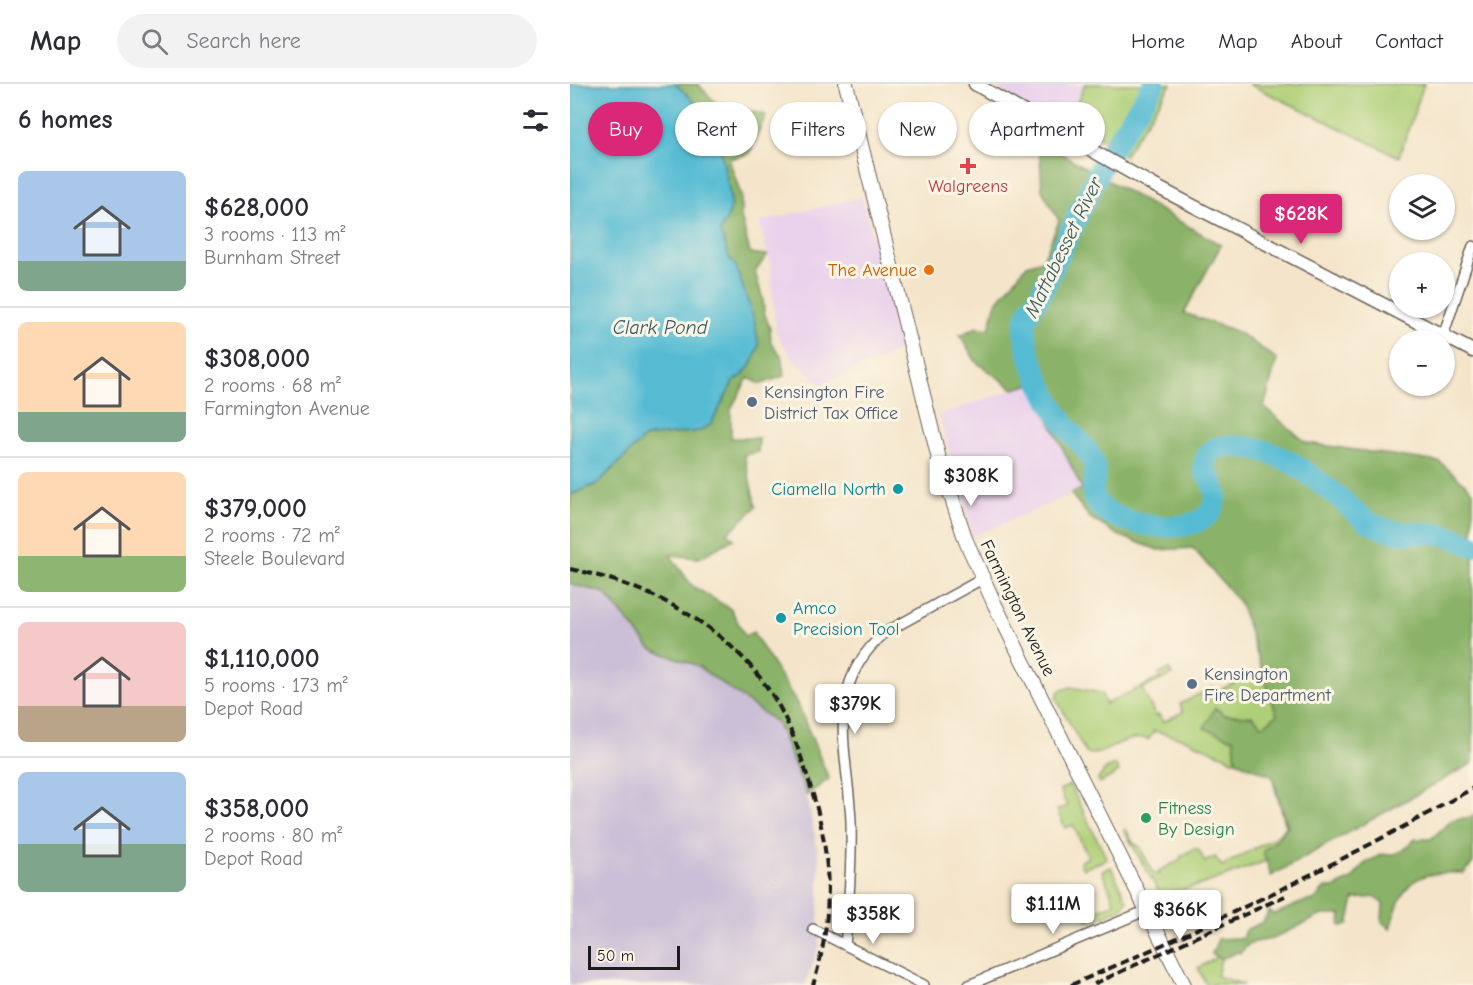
<!DOCTYPE html>
<html lang="en">
<head>
<meta charset="utf-8">
<style>
	:root { --surface:#fff; --page:#f2f2f3; --text:#2b2b33; --muted:#7c7c81; --line:#e1e1e2; --accent:#db2777 }
	body { margin:0; font-family:"Comic Neue",sans-serif; background:var(--page); color:var(--text); height:100vh; display:flex; flex-direction:column; font-size:22px; white-space:nowrap }
	* { box-sizing:border-box; margin:0 }
	p { font-size:20px; color:var(--muted) }
	.icon { flex:none; width:33px; height:33px; fill:none; stroke:currentColor; stroke-width:2; stroke-linecap:round; stroke-linejoin:round }
	.map { position:relative; flex:1; overflow:hidden }
	.side { display:flex; flex-direction:column; background:var(--surface); width:570px }
	.side>* { flex:none }
	.top-card { position:absolute; left:18px; top:18px; width:570px; height:54px; display:flex; gap:12px }
	.fabs { position:absolute; left:819px; top:90px; display:grid; gap:12px }
	.fabs a { display:grid; place-items:center; width:66px; height:66px; border-radius:50%; background:var(--surface); box-shadow:0 2px 4px #0004; font-size:30px }
	.scale { position:absolute; left:18px; bottom:15px; width:92px; box-sizing:border-box; padding-left:6px; border:3px solid #1c1c1c; border-top:0; font-size:16px; line-height:21px; white-space:nowrap; color:#1c1c1c; -webkit-text-stroke:4px #fcf5e5; paint-order:stroke }
	.price { position:absolute; translate:-50% -51px; padding:0 14px; border-radius:6px; background:#fff; color:#222; font-size:20px; line-height:39px; filter:drop-shadow(0 2px 3px #0008) }
	.price::after { content:''; position:absolute; left:50%; top:36px; width:18px; height:14px; margin-left:-9px; background:inherit; clip-path:polygon(0 0,100% 0,50% 100%) }
	.price.current { background:var(--accent); color:#fff }
	ul { padding:0; list-style:none }
	li { display:flex; align-items:center; gap:18px; height:150px; padding:0 18px }
	li+li { border-top:2px solid var(--line) }
	li span { display:grid; place-items:center; flex:none; width:168px; height:120px; border-radius:9px; color:#555 }
	li>.icon { margin-inline-start:auto }
	span .icon { width:72px; height:72px; fill:#fffc; stroke-width:1 }
	li b { font-size:26px }
	h2 { display:flex; justify-content:space-between; align-items:center; height:72px; padding:0 18px; font-size:26px }
	.pill { padding:0 21px; border-radius:27px; background:var(--surface); box-shadow:0 2px 4px #0004; font-size:21px; line-height:54px }
	.pill.current { background:var(--accent); color:#fff }
	header { display:flex; align-items:center; gap:36px; box-sizing:border-box; height:84px; padding:0 30px; background:var(--surface); border-bottom:2px solid var(--line) }
	header strong { font-size:28px }
	nav { display:flex; gap:33px; margin-inline-start:auto; font-size:21px }
	.search { width:420px; height:54px; background:var(--page); display:flex; align-items:center; gap:15px; box-sizing:border-box; padding:0 21px; border-radius:33px; color:var(--muted); font-size:22px }
	main { display:flex; flex:1; min-height:0 }
	.map>svg:first-child { display:block }
	.built { fill:#ead1ec }
	.industrial { fill:#cabfd6 }
	.green { fill:#aecf77; stroke:#65764a; stroke-width:1.5 }
	.forest { fill:#8ab268; stroke:#536742; stroke-width:1.5 }
	.water { fill:#55bbd3; stroke:#386c78; stroke-width:1.5 }
	.lines { fill:none; stroke-linecap:round; stroke-linejoin:round }
	.river { stroke:#55bbd3; stroke-width:22 }
	.minor-casing { stroke:#686259; stroke-width:12 }
	.tertiary-casing { stroke:#686259; stroke-width:15 }
	.secondary-casing { stroke:#686259; stroke-width:16 }
	.minor { stroke:#fff; stroke-width:9 }
	.tertiary { stroke:#fff; stroke-width:12 }
	.secondary { stroke:#fff; stroke-width:14 }
	.rail { stroke:#1c1c1c; stroke-width:4; stroke-dasharray:9 4.5; stroke-linecap:butt }
	.health-dot { fill:#e0444e; stroke:#fcf5e5; stroke-width:2 }
	.food-dot { fill:#e8710a; stroke:#fcf5e5; stroke-width:2 }
	.service-dot { fill:#5c6f8a; stroke:#fcf5e5; stroke-width:2 }
	.culture-dot { fill:#0f9aa8; stroke:#fcf5e5; stroke-width:2 }
	.leisure-dot { fill:#2e9e5b; stroke:#fcf5e5; stroke-width:2 }
	.labels { text-anchor:middle; stroke-width:6; stroke-linejoin:round; paint-order:stroke }
	.health-label { font-size:18px; fill:#be3a42; stroke:#fcf5e5 }
	.food-label { font-size:18px; fill:#c56008; stroke:#fcf5e5; text-anchor:end }
	.service-label { font-size:18px; fill:#4e5e75; stroke:#fcf5e5; text-anchor:start }
	.culture-label { font-size:18px; fill:#0d838f; stroke:#fcf5e5; text-anchor:end }
	.street-label { font-size:18px; fill:#1c1c1c; stroke:#fcf5e5 }
	.leisure-label { font-size:18px; fill:#27864d; stroke:#fcf5e5; text-anchor:start }
	.water-label { font-size:20px; font-style:italic; fill:#335c65; stroke:#fcf5e5 }
</style>
</head>
<body>
<header>
<strong>Map</strong>
<div class="search"><svg class="icon" aria-label="search" viewBox="0 0 24 24"><circle cx="10" cy="10" r="6"/><path d="M15 15l6 6"/></svg>Search here</div>
<nav><a>Home</a><a>Map</a><a>About</a><a>Contact</a></nav>
</header>
<main>
<section class="side">
<h2>6 homes<svg class="icon" aria-label="filters" viewBox="0 0 24 24"><path d="M4 7h16M4 17h16"/><circle cx="9" cy="7" r="2"/><circle cx="15" cy="17" r="2"/></svg></h2>
<ul>
<li><span style="background:linear-gradient(#a9c7e8 75%,#7fa58c 0)"><svg class="icon" aria-label="home" viewBox="0 0 24 24"><path d="M3 11l9-7 9 7M6 9v11h12V9"/></svg></span><div><b>$628,000</b><p>3 rooms · 113 m²</p><p>Burnham Street</p></div></li>
<li><span style="background:linear-gradient(#ffd9b3 75%,#7fa58c 0)"><svg class="icon" aria-label="home" viewBox="0 0 24 24"><path d="M3 11l9-7 9 7M6 9v11h12V9"/></svg></span><div><b>$308,000</b><p>2 rooms · 68 m²</p><p>Farmington Avenue</p></div></li>
<li><span style="background:linear-gradient(#ffd9b3 70%,#8fb573 0)"><svg class="icon" aria-label="home" viewBox="0 0 24 24"><path d="M3 11l9-7 9 7M6 9v11h12V9"/></svg></span><div><b>$379,000</b><p>2 rooms · 72 m²</p><p>Steele Boulevard</p></div></li>
<li><span style="background:linear-gradient(#f6c9c9 70%,#b9a48a 0)"><svg class="icon" aria-label="home" viewBox="0 0 24 24"><path d="M3 11l9-7 9 7M6 9v11h12V9"/></svg></span><div><b>$1,110,000</b><p>5 rooms · 173 m²</p><p>Depot Road</p></div></li>
<li><span style="background:linear-gradient(#a9c7e8 60%,#7fa58c 0)"><svg class="icon" aria-label="home" viewBox="0 0 24 24"><path d="M3 11l9-7 9 7M6 9v11h12V9"/></svg></span><div><b>$358,000</b><p>2 rooms · 80 m²</p><p>Depot Road</p></div></li>
</ul>
</section>
<div class="map">
<svg width="903" height="901" viewBox="0 0 903 901">
	<rect width="100%" height="100%" fill="#fcf5e5"/>
	<filter id="ink" filterUnits="userSpaceOnUse"><feTurbulence type="fractalNoise" baseFrequency=".0167" numOctaves="2"/><feDisplacementMap in="SourceGraphic" scale="12" xChannelSelector="R" yChannelSelector="G"/><feConvolveMatrix kernelMatrix="1 2 1 2 8 2 1 2 1" color-interpolation-filters="sRGB"/></filter>
	<filter id="wash" filterUnits="userSpaceOnUse"><feTurbulence type="fractalNoise" baseFrequency=".008" numOctaves="4" result="noise"/><feDisplacementMap in="SourceGraphic" scale="24" xChannelSelector="R" yChannelSelector="G"/><feGaussianBlur stdDeviation="1.35" result="paint"/><feColorMatrix in="noise" values="0 0 0 0 0 0 0 0 0 0 0 0 0 0 0 0 0 1.4 0 .05"/><feComposite in="paint" operator="in"/></filter>
	<g filter="url(#wash)">
		<rect width="100%" height="100%" fill="#f4e5ca"/>
		<g class="built">
			<polygon points="420,0 515,0 502,32 487,41"/>
			<polygon points="292,113 333,265 250,300 221,273 206,248 200,179 189,138"/>
			<polygon points="462,299 512,406 403,452 369,331"/>
		</g>
		<polygon class="industrial" points="0,500 35,509 81,565 126,581 207,639 237,711 249,774 249,863 235,901 0,901"/>
		<g class="green">
			<polygon points="515,0 601,0 554,72 502,32"/>
			<polygon points="679,0 854,0 829,73"/>
			<path d="M599,585L602,591L572,605L586,632L589,631L593,638L613,628L610,620L643,603L646,608L668,597L693,589L707,631L693,642L682,632L655,631L646,624L665,655L666,677L615,655L584,647L579,655C549,650 537,674 516,669L486,614L489,607L501,603L531,609L536,620L590,594L589,590Z"/>
			<polygon points="545,680 549,688 530,699 528,695 535,686"/>
			<polygon points="703,697 718,743 707,756 693,767 696,777 634,800 604,808 594,817 554,746 556,745 563,759 570,763 584,790 590,791 588,787 611,776 610,773 625,764 629,766 635,778 645,773 652,782 706,753 716,743"/>
			<polygon points="500,701 537,775 513,785 510,778 518,773 503,741 495,744 487,726 497,722 490,706"/>
			<polygon points="541,783 557,817 552,825 523,837 518,837 515,832 545,819 532,787"/>
			<polygon points="647,873 651,875 647,892 674,901 636,900 628,884"/>
		</g>
		<g class="forest">
			<path d="M105,0H128L145,18L196,31L179,70L159,75L171,111V133L180,169L197,171L185,188L193,216L194,228L200,245L201,259L211,271L214,292L191,300L178,294L161,325V354H189L188,368L174,371L186,423L158,449L164,455L129,474L100,471L122,502L161,525L175,552L183,548L228,621L259,695L237,711L207,639L126,581L81,565L35,509L0,500V411L28,399L75,353L130,347L141,340L164,297L172,292L175,211L166,182L159,173L150,147C153,141 157,135 159,130C163,119 159,107 157,97C149,51 142,31 105,0Z"/>
			<polygon points="469,57 651,161 614,229 668,248 707,275 694,323 737,359 870,378 903,407 903,679 701,792 693,767 707,756 718,742 702,692 666,677 664,655 634,644 645,624 655,631 682,632 693,642 707,631 670,519 623,464 588,466 548,451 520,434 501,410 512,405 462,300 444,305 406,278 390,251 407,243 419,245 426,219 457,181 473,176 489,137 472,106"/>
			<path d="M903,731V779L894,789C842,787 834,797 820,845L812,838L813,820L805,813L784,815L778,841L770,842L771,831H752L702,855L680,859L670,869L668,868L651,875L642,870L648,855L665,854L672,855L675,846L693,838L699,827L704,830C718,826 729,817 744,816L755,804H763L782,795L794,780L812,770C825,773 837,765 845,755H861L882,736L901,733Z"/>
		</g>
		<path class="water" d="M0,0H105C142,31 149,51 157,97C159,108 163,120 159,130C157,136 153,141 150,147L159,173L166,182L184,235L189,262L182,279L172,292L163,298L141,340L130,347L75,353L28,399L0,411Z"/>
		<g class="lines">
			<path class="river" d="M584,0L534,77L470,211C465,219 459,225 456,235C449,265 478,316 495,341C504,353 517,363 523,377C531,395 513,407 532,424C555,444 643,458 646,412C646,401 637,393 634,383C635,368 645,362 659,362C705,361 738,388 772,416C783,426 795,438 809,443C828,451 848,448 868,450C880,452 892,456 903,462"/>
		</g>
	</g>
	<g filter="url(#ink)">
		<g class="lines">
			<g class="minor-casing">
				<g id="minor">
					<polyline points="873,252 903,162"/>
					<polyline points="243,845 354,901"/>
					<path d="M275,861C279,820 282,779 281,737C278,667 252,601 316,548L412,495"/>
					<polyline points="399,901 577,826"/>
				</g>
			</g>
			<g class="tertiary-casing">
				<polyline id="tertiary" points="405,0 583,101 903,267"/>
			</g>
			<g class="secondary-casing">
				<polyline id="secondary" points="276,0 369,375 396,457 425,521 614,901"/>
			</g>
			<use href="#minor" class="minor"/>
			<use href="#tertiary" class="tertiary"/>
			<use href="#secondary" class="secondary"/>
			<g class="rail">
				<path d="M0,485C84,502 167,546 210,624C223,649 233,677 241,704C262,769 264,836 243,901"/>
				<polyline points="524,900 715,812"/>
				<path d="M501,901C638,842 774,778 903,704"/>
			</g>
		</g>
	</g>
	<path class="health-dot" d="M395 73h6v6h6v6h-6v6h-6v-6h-6v-6h6z"/>
	<circle class="food-dot" cx="359" cy="186" r="6"/>
	<g class="service-dot">
		<circle cx="182" cy="318" r="6"/>
		<circle cx="622" cy="600" r="6"/>
	</g>
	<g class="culture-dot">
		<circle cx="328" cy="405" r="6"/>
		<circle cx="211" cy="534" r="6"/>
	</g>
	<circle class="leisure-dot" cx="576" cy="734" r="6"/>
	<g class="labels">
		<g class="health-label">
			<text x="398" y="108">Walgreens</text>
		</g>
		<g class="food-label">
			<text x="347" y="192">The Avenue</text>
		</g>
		<g class="service-label">
			<text x="194" y="314">Kensington Fire<tspan x="194" dy="21">District Tax Office</tspan></text>
			<text x="634" y="596">Kensington<tspan x="634" dy="21">Fire Department</tspan></text>
		</g>
		<g class="culture-label">
			<text x="316" y="411">Ciamella North</text>
			<text x="223" y="530" text-anchor="start">Amco<tspan x="223" dy="21">Precision Tool</tspan></text>
		</g>
		<g class="street-label">
			<text transform="translate(448 524) rotate(64)" y="6">Farmington Avenue</text>
		</g>
		<g class="leisure-label">
			<text x="588" y="730">Fitness<tspan x="588" dy="21">By Design</tspan></text>
		</g>
		<g class="water-label">
			<text transform="translate(493 163) rotate(-64)" y="7">Mattabesset River</text>
			<text x="90" y="250">Clark Pond</text>
		</g>
	</g>
</svg>
<div class="fabs">
<a><svg class="icon" aria-label="layers" viewBox="0 0 24 24"><path d="M12 4l9 5-9 5-9-5zM3 14l9 5 9-5"/></svg></a>
<a>+</a>
<a>−</a>
</div>
<div class="scale">50 m</div>
<b class="price current" style="left:731px;top:161px">$628K</b>
<b class="price" style="left:401px;top:423px">$308K</b>
<b class="price" style="left:285px;top:651px">$379K</b>
<b class="price" style="left:483px;top:851px">$1.11M</b>
<b class="price" style="left:610px;top:857px">$366K</b>
<b class="price" style="left:303px;top:861px">$358K</b>
<div class="top-card">
<a class="pill current">Buy</a>
<a class="pill">Rent</a>
<a class="pill">Filters</a>
<a class="pill">New</a>
<a class="pill">Apartment</a>
</div>
</div>
</main>
</body>
</html>
